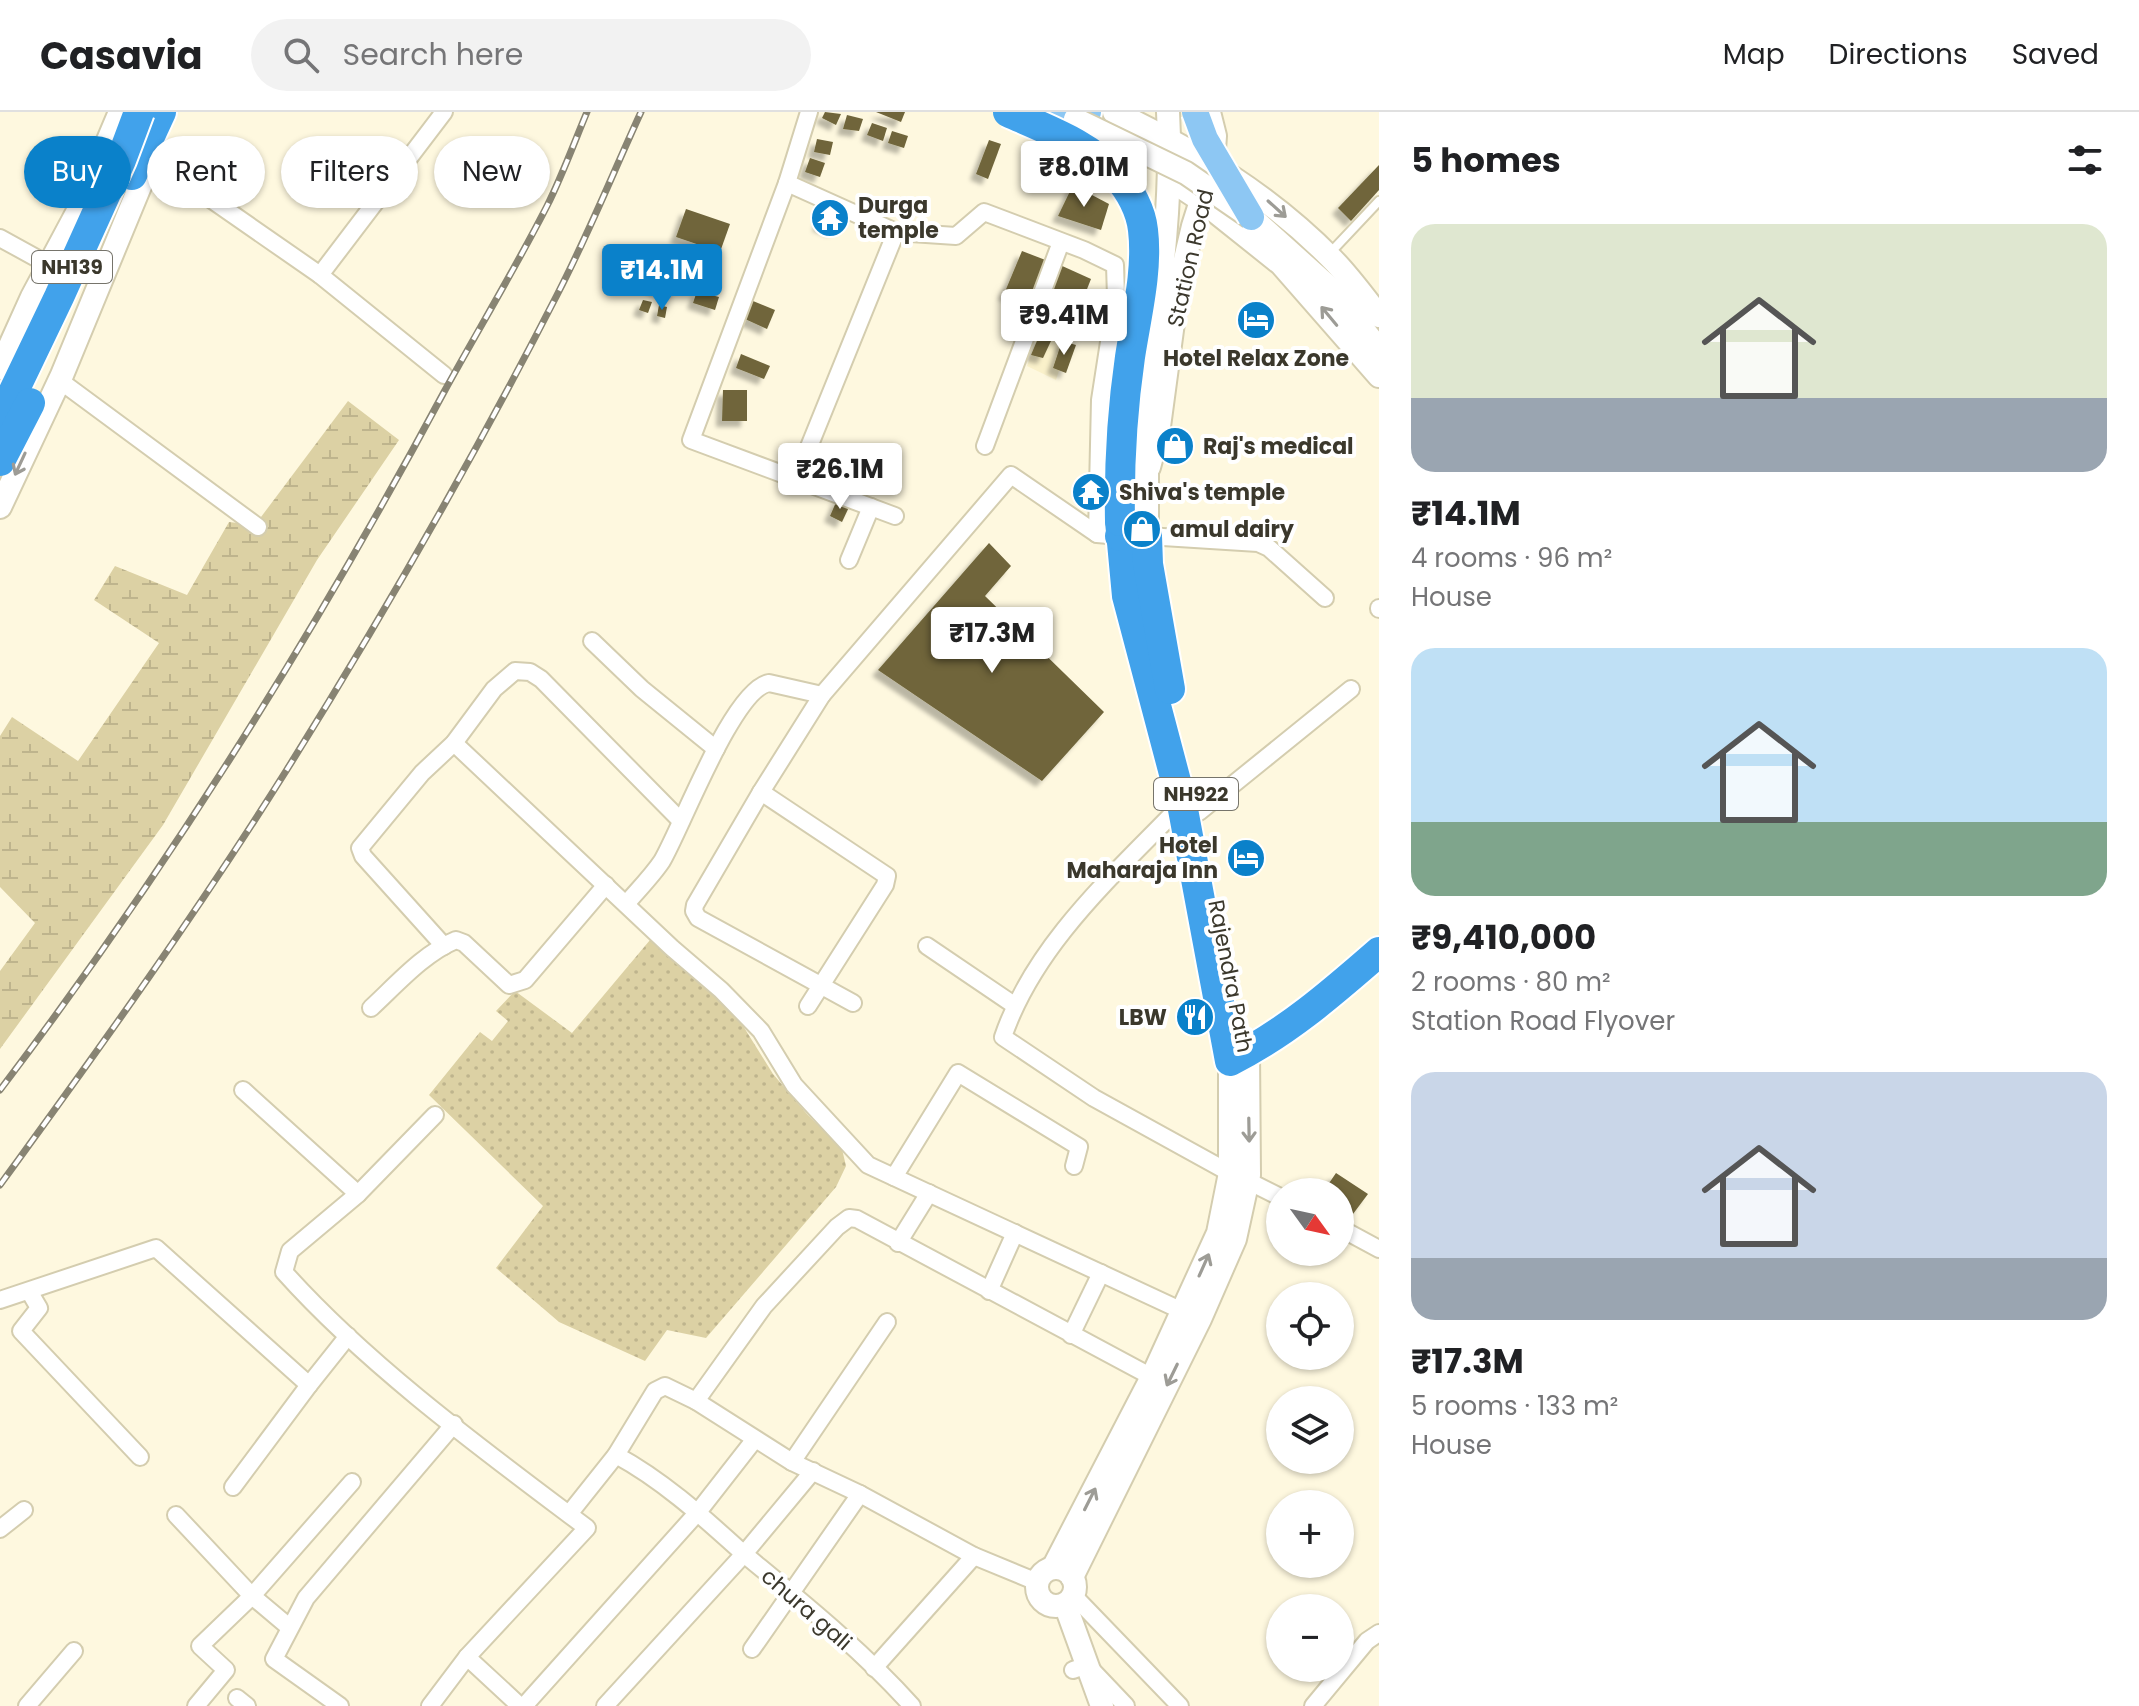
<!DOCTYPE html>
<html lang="en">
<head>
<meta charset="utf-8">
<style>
	:root { --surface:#fff; --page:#f2f2f2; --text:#202124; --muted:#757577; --line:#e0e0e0; --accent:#0a81ca }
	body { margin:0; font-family:Poppins,sans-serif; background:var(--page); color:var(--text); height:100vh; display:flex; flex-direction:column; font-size:30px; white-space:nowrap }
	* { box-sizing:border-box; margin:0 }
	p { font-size:26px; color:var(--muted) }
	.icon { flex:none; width:44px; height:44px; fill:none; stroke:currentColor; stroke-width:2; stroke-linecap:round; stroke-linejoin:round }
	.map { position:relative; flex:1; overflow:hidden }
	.sheet { display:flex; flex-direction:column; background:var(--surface); width:760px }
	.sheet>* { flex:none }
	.banner { position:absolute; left:24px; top:24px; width:760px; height:72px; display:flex; gap:16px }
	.needle { width:52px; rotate:123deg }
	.fabs { position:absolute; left:1266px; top:1066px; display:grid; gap:16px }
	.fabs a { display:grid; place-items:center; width:88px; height:88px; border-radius:50%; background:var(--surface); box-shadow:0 2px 6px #0004; font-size:40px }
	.price { position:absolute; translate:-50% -68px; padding:0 18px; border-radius:8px; background:#fff; color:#222; font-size:26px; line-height:52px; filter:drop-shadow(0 2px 4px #0008) }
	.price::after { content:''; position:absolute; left:50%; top:48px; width:24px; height:18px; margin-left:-12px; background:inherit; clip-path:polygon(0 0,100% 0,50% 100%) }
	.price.active { background:var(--accent); color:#fff }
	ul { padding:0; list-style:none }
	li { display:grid; align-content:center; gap:16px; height:424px; padding:0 32px }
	li span { display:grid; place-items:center; height:248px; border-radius:24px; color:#555 }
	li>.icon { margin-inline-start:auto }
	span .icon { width:144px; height:144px; fill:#fffc; stroke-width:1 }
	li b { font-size:34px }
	h2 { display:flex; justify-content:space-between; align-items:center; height:96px; padding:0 32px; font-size:34px }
	.tag { padding:0 28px; border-radius:36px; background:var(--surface); box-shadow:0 2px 6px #0004; font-size:28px; line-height:72px }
	.tag.active { background:var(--accent); color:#fff }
	header { display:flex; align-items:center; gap:48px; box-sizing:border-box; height:112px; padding:0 40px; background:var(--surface); border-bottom:2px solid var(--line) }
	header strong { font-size:38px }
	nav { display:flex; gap:44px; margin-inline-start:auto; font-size:28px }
	.search { width:560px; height:72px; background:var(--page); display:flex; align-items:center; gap:20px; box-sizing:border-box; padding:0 28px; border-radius:44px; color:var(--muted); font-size:30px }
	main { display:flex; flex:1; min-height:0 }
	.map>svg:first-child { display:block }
	.built { fill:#faf1ca }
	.grass { fill:url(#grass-dots) }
	.wetland { fill:url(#wetland-marsh) }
	.building { fill:#6f653b; filter:url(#shadow) }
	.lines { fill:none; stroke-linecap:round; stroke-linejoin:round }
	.lane-casing { stroke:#d4cdaf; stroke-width:12 }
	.street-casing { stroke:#d4cdaf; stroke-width:20 }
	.secondary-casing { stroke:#d4cdaf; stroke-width:26 }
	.primary-casing { stroke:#fff; stroke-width:30 }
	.highway-casing { stroke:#fff; stroke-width:34 }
	.lane { stroke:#fff; stroke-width:8 }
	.street { stroke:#fff; stroke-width:16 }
	.secondary { stroke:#fff; stroke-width:22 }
	.primary { stroke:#8dc7f3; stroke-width:26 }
	.highway { stroke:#41a2eb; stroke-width:30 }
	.rail-casing { stroke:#888473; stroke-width:7 }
	.rail { stroke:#fff; stroke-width:4; stroke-dasharray:12; stroke-linecap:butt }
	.secondary-bridge-casing { stroke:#d4cdaf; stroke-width:26; stroke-linecap:butt }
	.primary-bridge-casing { stroke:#fff; stroke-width:30; stroke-linecap:butt }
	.highway-bridge-casing { stroke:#fff; stroke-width:34; stroke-linecap:butt }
	.secondary-bridge { stroke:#fff; stroke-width:22 }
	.primary-bridge { stroke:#8dc7f3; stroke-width:26 }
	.highway-bridge { stroke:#41a2eb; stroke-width:30 }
	.oneway { stroke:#9d9c96 }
	.labels { text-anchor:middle; stroke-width:8; stroke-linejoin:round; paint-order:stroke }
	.shield { fill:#fff; stroke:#76746b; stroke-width:2 }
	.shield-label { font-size:20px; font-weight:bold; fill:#3b382c }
	.poi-label { font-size:22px; font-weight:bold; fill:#3b382c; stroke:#fff; text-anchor:start }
	.street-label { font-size:22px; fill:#3b382c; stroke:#fff }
</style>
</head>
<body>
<header>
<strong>Casavia</strong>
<div class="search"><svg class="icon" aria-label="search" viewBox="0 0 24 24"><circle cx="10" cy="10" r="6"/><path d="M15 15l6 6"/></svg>Search here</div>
<nav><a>Map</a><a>Directions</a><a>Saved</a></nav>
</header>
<main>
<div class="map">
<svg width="1379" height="1594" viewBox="0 0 1379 1594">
	<defs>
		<pattern id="grass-dots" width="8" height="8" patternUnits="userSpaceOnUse" patternTransform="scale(2)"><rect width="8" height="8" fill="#dcd1a4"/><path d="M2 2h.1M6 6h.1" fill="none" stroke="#beb48d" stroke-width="1.8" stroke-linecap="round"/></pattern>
		<pattern id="wetland-marsh" width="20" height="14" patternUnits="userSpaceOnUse" patternTransform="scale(2)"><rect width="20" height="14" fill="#dcd1a4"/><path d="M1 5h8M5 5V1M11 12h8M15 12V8" fill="none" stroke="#beb48d"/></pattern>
		<filter id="shadow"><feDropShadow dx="-6" dy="6" stdDeviation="2" flood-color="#0004"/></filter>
	</defs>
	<rect width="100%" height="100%" fill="#fef8df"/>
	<polygon class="built" points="1044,207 1074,210 1056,268 1027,254"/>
	<polygon class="grass" points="650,828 735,901 773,962 807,1002 842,1037 846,1054 836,1075 706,1226 667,1218 645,1249 559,1210 496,1156 543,1094 429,983 480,920 492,929 508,909 496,899 515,879 572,921"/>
	<polygon class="wetland" points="348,289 399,328 317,448 163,713 0,937 0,859 35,811 0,775 0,624 12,605 78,649 159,531 94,488 115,454 187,483 229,410 255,413"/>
	<g class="building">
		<polygon points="825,0 841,2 836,13 822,6"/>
		<polygon points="876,0 905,0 901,10"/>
		<polygon points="847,3 863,7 859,19 843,17"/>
		<polygon points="872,11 887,16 883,29 867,23"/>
		<polygon points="892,19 908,24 904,36 888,31"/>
		<polygon points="817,27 833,30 830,43 814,40"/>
		<polygon points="989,28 1001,32 988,67 976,62"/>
		<polygon points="810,46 825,51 820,65 805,60"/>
		<polygon points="1379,53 1379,78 1351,109 1338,96"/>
		<polygon points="1073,73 1109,92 1101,118 1058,104"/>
		<polygon points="827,93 842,99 834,119 818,113"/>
		<polygon points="686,97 730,112 720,140 676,125"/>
		<polygon points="1022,139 1048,149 1032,191 1004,182"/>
		<polygon points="1060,153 1091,167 1074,210 1043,198"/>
		<polygon points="653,165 662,168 659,178 650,175"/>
		<polygon points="667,169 678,173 675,180 664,176"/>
		<polygon points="697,179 719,185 715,198 693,191"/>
		<polygon points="643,188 652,190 648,201 639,198"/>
		<polygon points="753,189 775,198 767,217 745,207"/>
		<polygon points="659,193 667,195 665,206 657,204"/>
		<polygon points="1039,224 1051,229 1043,246 1031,243"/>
		<polygon points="1062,229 1076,233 1066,261 1053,256"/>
		<polygon points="741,242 770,254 764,267 736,256"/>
		<polygon points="723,278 747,278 747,309 722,309"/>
		<polygon points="837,388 850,393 842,410 830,404"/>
		<polygon points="989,431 1011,454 985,484 1104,600 1042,669 878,558"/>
		<polygon points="1336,1061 1368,1082 1347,1110 1340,1105 1340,1080 1323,1080"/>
	</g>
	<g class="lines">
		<g class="lane-casing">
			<polyline id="lane" points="1330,141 1379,89"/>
		</g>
		<g class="street-casing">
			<g id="street">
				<polyline points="809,0 787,71 691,328 895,404"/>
				<polyline points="143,40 320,163 444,263"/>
				<polyline points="787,71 896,120 796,367"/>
				<polyline points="896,120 956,124 984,100 1084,138 1115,153 1116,185 1100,288 1097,422"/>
				<polyline points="0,126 49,153"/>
				<polyline points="320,163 444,0"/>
				<polyline points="59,268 258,415"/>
				<polyline points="985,334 1061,130"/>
				<polyline points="1147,424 1258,431 1269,436 1325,486"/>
				<polyline points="849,448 871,395"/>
				<polyline points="1379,497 1379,496"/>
				<polyline points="592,529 642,577 716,637"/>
				<polyline points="822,583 761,680 695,793 694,799 698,806 853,891"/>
				<polyline points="454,631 672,836 721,878 761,919 794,973 868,1053 1191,1203"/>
				<polyline points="761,680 887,764 885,773 808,894"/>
				<path d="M1196,682L1182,692C1115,762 1035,831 1003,925L1094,986L1230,1061"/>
				<polyline points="1199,700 1351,577"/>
				<path d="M626,792C638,778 652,764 662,749C682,715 733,577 769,571L822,583L1011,363L1097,422L1120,424"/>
				<polyline points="444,834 363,744 360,736 422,661 454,631 494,577 515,559 530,560 541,567 681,709"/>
				<polyline points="927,834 1014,893"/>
				<path d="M371,896C396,873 424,841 456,828L464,831L509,873L525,868L606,773"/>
				<polyline points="243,978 358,1082"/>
				<polyline points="894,1065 958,961 1079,1035 1074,1054"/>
				<polyline points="1248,1069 1280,1085"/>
				<polyline points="1340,1116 1379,1137"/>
				<polyline points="898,1131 929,1081"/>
				<polyline points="29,1179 39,1196 21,1219 140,1345"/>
				<polyline points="989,1179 1015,1121"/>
				<polyline points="0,1188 156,1136 309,1273 348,1224"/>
				<polyline points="1071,1223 1101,1161"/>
				<polyline points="696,1289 764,1194 837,1115 849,1106 857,1107 1152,1265"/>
				<polyline points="792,1350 887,1210"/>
				<path d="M813,1359L744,1442C802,1490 862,1538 912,1594"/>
				<polyline points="233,1375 309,1273"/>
				<polyline points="569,1402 616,1343 655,1279 665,1274 696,1289 792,1350 860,1382 974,1444 1037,1470"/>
				<polyline points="176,1403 252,1484 289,1515"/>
				<polyline points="0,1417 24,1398"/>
				<polyline points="1073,1483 1180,1594"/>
				<polyline points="752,1537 860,1382"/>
				<polyline points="467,1545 520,1594"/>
				<polyline points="874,1556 974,1444"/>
				<polyline points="1073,1558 1087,1553 1126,1594"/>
				<polyline points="237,1586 247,1594"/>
				<polyline points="27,1594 74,1539"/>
				<polyline points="196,1594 226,1558 200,1534 252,1484 352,1370"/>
				<polyline points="340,1594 274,1547 306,1486 454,1312"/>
				<path d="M430,1594L467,1545L587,1416C486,1340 368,1254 284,1160L290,1139L358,1082L435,1003"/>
				<polyline points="524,1594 698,1400 755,1327"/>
				<path d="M605,1594L744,1442C704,1406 664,1369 616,1343"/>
				<polyline points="1313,1594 1367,1529 1379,1521"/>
			</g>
		</g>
		<g class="secondary-casing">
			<g id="secondary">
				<path d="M1114,0C1195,38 1269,83 1332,147C1349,164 1364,185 1379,204"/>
				<polyline points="1169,67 1202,89 1281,152 1379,264"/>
				<polyline points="1251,105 1331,177 1379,237"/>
				<polyline points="0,256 32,185 79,97 120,0"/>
				<polyline points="1149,355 1158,322 1177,181 1193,114 1213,51 1215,24 1209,0"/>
				<polyline points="0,395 62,263 143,67 139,49"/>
				<path d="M1147,424V360L1142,342V322C1154,215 1174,107 1168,0"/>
				<circle cx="1056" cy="1475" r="19"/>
				<polyline points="1053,1456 1152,1265 1218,1121 1230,1061 1230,949"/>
				<polyline points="1072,1465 1200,1207 1235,1127 1249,1063 1248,940"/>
				<polyline points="1065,1492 1102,1594"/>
			</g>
		</g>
		<g class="primary-casing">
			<polyline id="primary" points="1062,0 1075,7 1088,0"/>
		</g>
		<g class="highway-casing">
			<g id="highway">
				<polyline points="132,63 161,0"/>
				<path d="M1120,409L1127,484L1182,692L1230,949C1286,921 1332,881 1379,840"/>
				<polyline points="1120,424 1147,424 1148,452 1170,577"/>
			</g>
		</g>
		<use href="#lane" class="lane"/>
		<use href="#street" class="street"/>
		<use href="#secondary" class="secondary"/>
		<use href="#primary" class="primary"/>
		<use href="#highway" class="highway"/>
		<g class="rail-casing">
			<g id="rail">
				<path d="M0,978C167,758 314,523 444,280C478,218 515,157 547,94C562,64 574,31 587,0"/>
				<path d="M0,1073C99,937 197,801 286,659C383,504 474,345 557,183C588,123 613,61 641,0"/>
			</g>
		</g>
		<use href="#rail" class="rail"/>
		<g class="secondary-bridge-casing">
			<polyline id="secondary-bridge" points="1075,7 1186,61 1250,105"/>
		</g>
		<g class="primary-bridge-casing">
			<polyline id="primary-bridge" points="1195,0 1205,27 1251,105"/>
		</g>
		<g class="highway-bridge-casing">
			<g id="highway-bridge">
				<path d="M1008,0C1045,17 1090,32 1117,64C1130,78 1141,99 1143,118C1148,159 1136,205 1130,245C1122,300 1119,354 1120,409"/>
				<polyline points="0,308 59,185 121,48 139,0"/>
				<polyline points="0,349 30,291"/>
			</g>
		</g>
		<use href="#secondary-bridge" class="secondary-bridge"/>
		<use href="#primary-bridge" class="primary-bridge"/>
		<use href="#highway-bridge" class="highway-bridge"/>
	</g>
	<defs><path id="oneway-shaft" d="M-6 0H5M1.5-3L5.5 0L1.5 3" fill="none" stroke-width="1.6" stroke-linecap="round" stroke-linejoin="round" transform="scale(2)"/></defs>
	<g class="oneway">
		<use href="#oneway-shaft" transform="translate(1277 97) rotate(42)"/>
		<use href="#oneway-shaft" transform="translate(1329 204) rotate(-130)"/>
		<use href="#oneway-shaft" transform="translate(20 352) rotate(115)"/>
		<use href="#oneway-shaft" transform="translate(1249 1018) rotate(89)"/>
		<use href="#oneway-shaft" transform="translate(1204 1153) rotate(-66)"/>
		<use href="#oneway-shaft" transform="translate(1172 1263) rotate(116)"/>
		<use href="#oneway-shaft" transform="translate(1090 1387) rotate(-63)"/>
	</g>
	<defs>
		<g id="temple-disc" transform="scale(2)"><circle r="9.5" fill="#0a81ca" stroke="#fff"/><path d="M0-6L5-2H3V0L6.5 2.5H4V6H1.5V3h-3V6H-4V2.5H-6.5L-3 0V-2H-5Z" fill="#fff"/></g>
		<g id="hotel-disc" transform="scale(2)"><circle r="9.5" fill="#0a81ca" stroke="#fff"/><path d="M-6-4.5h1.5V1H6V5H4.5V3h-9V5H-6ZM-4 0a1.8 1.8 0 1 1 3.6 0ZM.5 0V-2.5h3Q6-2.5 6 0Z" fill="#fff"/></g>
		<g id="shop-disc" transform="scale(2)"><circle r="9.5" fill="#0a81ca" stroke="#fff"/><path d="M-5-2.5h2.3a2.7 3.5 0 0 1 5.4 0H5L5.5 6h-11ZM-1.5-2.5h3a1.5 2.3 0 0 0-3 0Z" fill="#fff"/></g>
		<g id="restaurant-disc" transform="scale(2)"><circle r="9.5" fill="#0a81ca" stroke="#fff"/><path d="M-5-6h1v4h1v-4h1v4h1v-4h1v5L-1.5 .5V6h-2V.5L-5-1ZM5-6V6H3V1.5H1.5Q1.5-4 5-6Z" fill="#fff"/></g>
	</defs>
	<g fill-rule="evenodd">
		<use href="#temple-disc" x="830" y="106"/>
		<use href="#hotel-disc" x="1256" y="208"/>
		<use href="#shop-disc" x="1175" y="334"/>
		<use href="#temple-disc" x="1091" y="380"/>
		<use href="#shop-disc" x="1142" y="417"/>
		<use href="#hotel-disc" x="1246" y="746"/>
		<use href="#restaurant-disc" x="1195" y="905"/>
	</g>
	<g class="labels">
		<g class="shield">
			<rect x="32" y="139" width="80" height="32" rx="6"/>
			<rect x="1154" y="666" width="84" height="32" rx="6"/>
		</g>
		<g class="shield-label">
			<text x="72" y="162">NH139</text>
			<text x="1196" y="689">NH922</text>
		</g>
		<g class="poi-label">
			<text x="858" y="101">Durga<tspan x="858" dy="25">temple</tspan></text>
			<text x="1256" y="254" text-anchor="middle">Hotel Relax Zone</text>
			<text x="1203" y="342">Raj's medical</text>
			<text x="1119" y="388">Shiva's temple</text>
			<text x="1170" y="425">amul dairy</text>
			<text x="1218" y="741" text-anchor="end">Hotel<tspan x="1218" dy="25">Maharaja Inn</tspan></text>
			<text x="1167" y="913" text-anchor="end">LBW</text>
		</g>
		<g class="street-label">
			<text transform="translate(1190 146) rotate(-77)" y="8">Station Road</text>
			<text transform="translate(1231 864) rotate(79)" y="8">Rajendra Path</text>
			<text transform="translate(807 1497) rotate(41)" y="8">chura gali</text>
		</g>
	</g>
</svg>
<div class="fabs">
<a><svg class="needle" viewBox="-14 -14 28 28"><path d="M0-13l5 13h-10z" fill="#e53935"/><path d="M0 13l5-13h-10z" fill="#757577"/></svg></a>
<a><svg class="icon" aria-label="locate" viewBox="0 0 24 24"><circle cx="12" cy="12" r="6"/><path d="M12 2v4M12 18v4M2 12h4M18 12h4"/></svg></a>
<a><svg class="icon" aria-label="layers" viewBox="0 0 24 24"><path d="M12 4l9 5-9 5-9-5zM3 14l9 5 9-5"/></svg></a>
<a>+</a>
<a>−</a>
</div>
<b class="price" style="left:1084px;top:97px">₹8.01M</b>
<b class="price active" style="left:662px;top:200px">₹14.1M</b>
<b class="price" style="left:1064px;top:245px">₹9.41M</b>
<b class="price" style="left:840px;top:399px">₹26.1M</b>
<b class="price" style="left:992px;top:563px">₹17.3M</b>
<div class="banner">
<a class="tag active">Buy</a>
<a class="tag">Rent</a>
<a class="tag">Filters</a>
<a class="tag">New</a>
</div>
</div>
<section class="sheet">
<h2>5 homes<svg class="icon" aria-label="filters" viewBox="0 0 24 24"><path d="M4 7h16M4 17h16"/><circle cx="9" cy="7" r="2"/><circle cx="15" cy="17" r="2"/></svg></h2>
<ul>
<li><span style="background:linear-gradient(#dfe7d0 70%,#9aa5b1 0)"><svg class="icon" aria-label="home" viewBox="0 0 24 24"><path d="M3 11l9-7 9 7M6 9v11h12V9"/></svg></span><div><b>₹14.1M</b><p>4 rooms · 96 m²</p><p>House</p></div></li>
<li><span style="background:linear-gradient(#bfe0f5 70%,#7fa58c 0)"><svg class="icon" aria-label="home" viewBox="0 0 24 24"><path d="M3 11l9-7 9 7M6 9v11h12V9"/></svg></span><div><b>₹9,410,000</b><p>2 rooms · 80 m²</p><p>Station Road Flyover</p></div></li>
<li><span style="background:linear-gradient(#c9d6e8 75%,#9aa5b1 0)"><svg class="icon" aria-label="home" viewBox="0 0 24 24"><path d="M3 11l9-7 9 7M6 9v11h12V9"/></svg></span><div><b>₹17.3M</b><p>5 rooms · 133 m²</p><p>House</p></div></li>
</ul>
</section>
</main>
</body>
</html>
